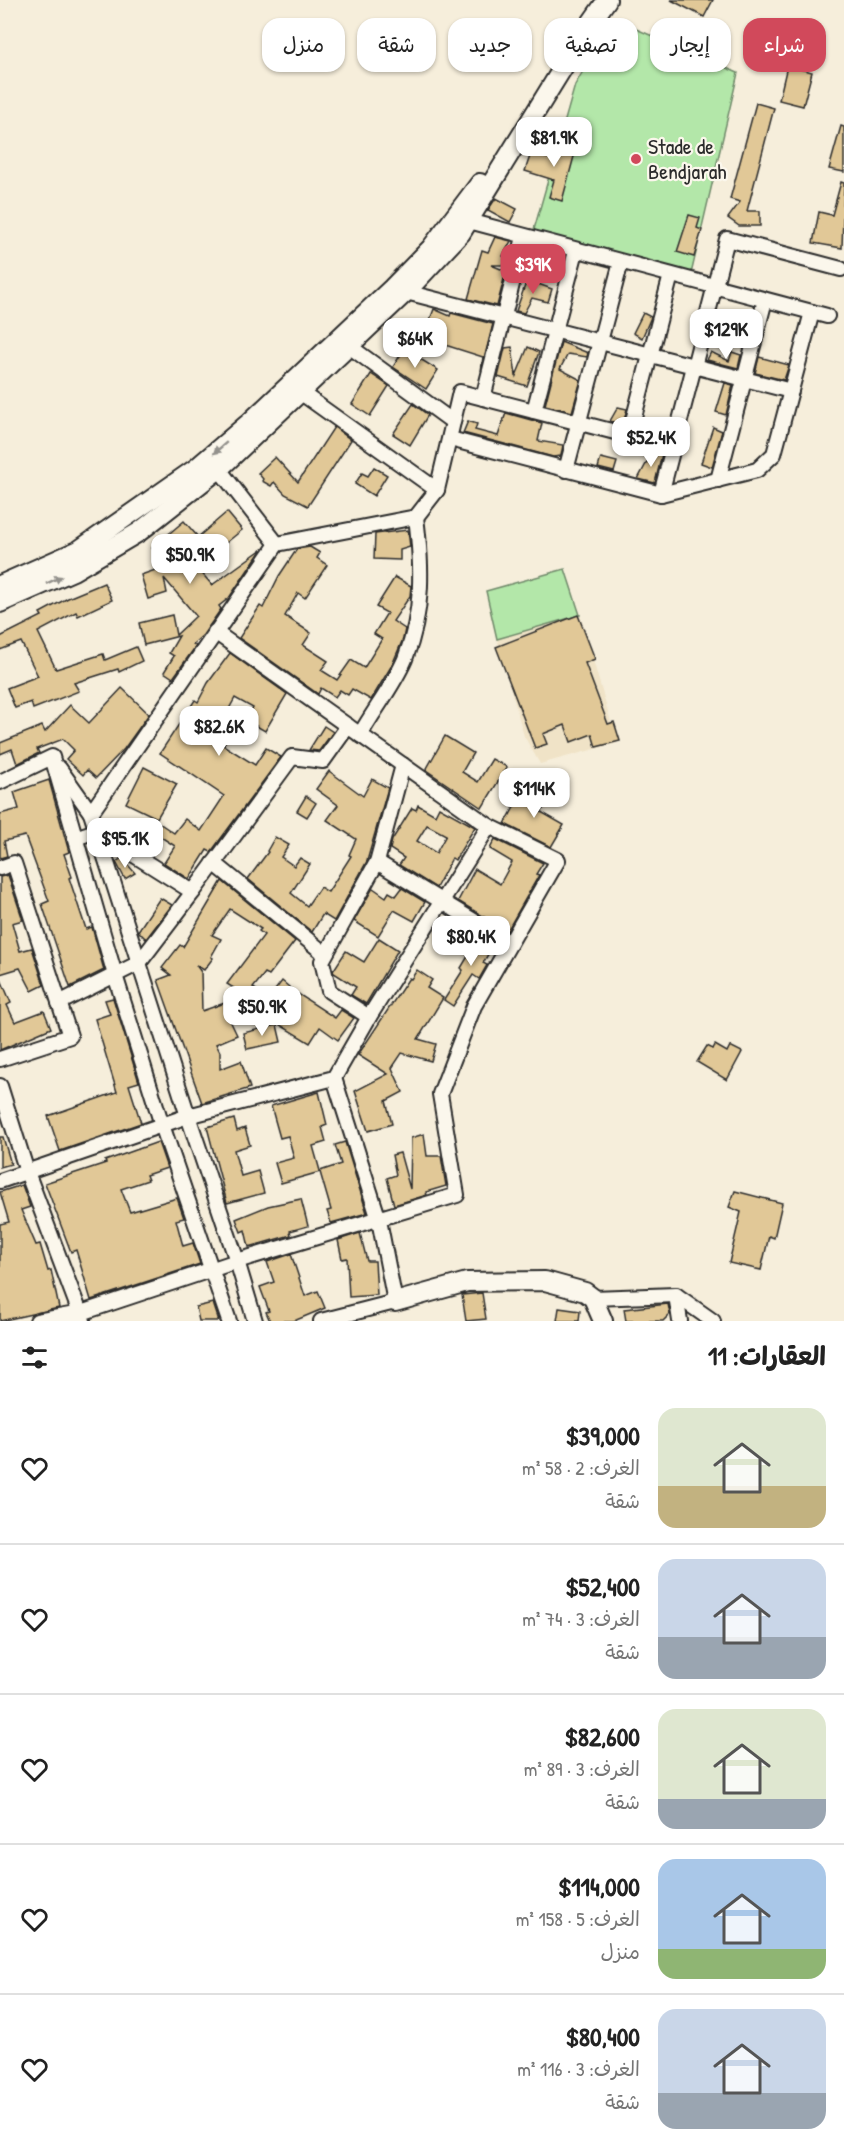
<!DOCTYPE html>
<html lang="ar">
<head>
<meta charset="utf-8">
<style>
	:root { --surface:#fff; --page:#f6f6f6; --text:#222; --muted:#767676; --line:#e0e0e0; --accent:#d1495b }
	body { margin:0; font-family:"Patrick Hand","Playpen Sans Arabic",sans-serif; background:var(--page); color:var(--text); direction:rtl; height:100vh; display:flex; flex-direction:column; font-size:22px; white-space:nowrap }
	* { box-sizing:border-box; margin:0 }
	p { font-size:20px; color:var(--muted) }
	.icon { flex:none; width:33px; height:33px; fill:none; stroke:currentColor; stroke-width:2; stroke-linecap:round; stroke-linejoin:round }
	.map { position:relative; height:1321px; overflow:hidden; direction:ltr }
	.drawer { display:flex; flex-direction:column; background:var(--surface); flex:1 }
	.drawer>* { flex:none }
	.hud { position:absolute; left:18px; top:18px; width:808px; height:54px; direction:rtl; display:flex; gap:12px }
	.price { position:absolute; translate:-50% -51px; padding:0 14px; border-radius:12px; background:#fff; color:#222; font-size:20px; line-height:39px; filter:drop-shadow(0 2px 3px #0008) }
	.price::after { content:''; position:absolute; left:50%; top:36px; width:18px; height:14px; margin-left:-9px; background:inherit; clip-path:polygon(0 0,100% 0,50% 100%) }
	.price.selected { background:var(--accent); color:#fff }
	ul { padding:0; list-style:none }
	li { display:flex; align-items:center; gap:18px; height:150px; padding:0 18px }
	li+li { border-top:2px solid var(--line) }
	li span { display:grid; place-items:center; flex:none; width:168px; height:120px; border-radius:18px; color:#555 }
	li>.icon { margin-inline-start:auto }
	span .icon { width:72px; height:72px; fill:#fffc; stroke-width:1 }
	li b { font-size:26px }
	h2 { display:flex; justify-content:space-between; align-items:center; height:72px; padding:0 18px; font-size:26px }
	.chip { padding:0 21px; border-radius:18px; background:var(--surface); box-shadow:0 2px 4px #0004; font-size:21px; line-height:54px }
	.chip.selected { background:var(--accent); color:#fff }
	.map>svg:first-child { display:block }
	.built { fill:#f0e3c7 }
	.green { fill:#b3e7a9; stroke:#6f896a; stroke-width:1.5 }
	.building { fill:#e1c897; stroke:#2b2b2b; stroke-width:1.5; fill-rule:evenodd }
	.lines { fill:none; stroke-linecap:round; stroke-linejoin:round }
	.street-casing { stroke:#2b2b2b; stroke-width:18 }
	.secondary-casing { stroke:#2b2b2b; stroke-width:22 }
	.street { stroke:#fbf7ec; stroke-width:14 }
	.secondary { stroke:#fbf7ec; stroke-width:18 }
	.oneway { fill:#93918c }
	.poi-dot { fill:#d1495b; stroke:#fbf7ec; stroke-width:2 }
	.labels { text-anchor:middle; stroke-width:4.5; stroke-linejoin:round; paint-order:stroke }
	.poi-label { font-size:22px; fill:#2b2b2b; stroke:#fbf7ec; text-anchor:start }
</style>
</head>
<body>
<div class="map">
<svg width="844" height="1321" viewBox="0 0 844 1321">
	<rect width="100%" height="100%" fill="#f6eedb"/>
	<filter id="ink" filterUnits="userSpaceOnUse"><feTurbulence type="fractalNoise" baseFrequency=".0167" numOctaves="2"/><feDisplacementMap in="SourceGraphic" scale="12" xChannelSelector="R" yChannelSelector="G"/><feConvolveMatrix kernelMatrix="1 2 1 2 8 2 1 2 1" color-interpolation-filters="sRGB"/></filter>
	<g filter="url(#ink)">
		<polygon class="built" points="580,615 617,743 540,764 524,736 497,639"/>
		<g class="green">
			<polygon points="613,19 738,73 691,274 533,233 575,85"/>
			<polygon points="565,569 580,615 497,639 486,591"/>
		</g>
		<g class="building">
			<polygon points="671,0 713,0 704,17"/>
			<polygon points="787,66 812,72 803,106 779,100"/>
			<polygon points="756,103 774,108 747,211 760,211 760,226 739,226 728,218 740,202 730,199"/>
			<polygon points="841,126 844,127 844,172 829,169"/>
			<polygon points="552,142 576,149 562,201 549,197 554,180 525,171 531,153 547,158"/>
			<polygon points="841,182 844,183 842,248 813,243 819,212 832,215"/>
			<polygon points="496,198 517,209 510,222 488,210"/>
			<polygon points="689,215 700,218 697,228 702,230 694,257 677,252"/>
			<polygon points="495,237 511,241 503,256 509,258 508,265 491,265 506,271 497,306 468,299 482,250 488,252"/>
			<polygon points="527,280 552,289 548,302 532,298 524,313 516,311"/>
			<polygon points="434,309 450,316 451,313 493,324 481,371 483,357 423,338"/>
			<polygon points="643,313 651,317 642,338 633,333"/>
			<polygon points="561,342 588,353 587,357 568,354 560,369 581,380 572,412 545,405"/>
			<polygon points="512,347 516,376 528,347 539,352 527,386 498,377 505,348"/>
			<polygon points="404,349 438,370 426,389 393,367"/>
			<polygon points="711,352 729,361 732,352 741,355 738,368 707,360"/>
			<polygon points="759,357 789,365 784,380 755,373"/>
			<polygon points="371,374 389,386 370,416 352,404"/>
			<polygon points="725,383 733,385 726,415 716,412"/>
			<polygon points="413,404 428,415 410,445 393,434"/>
			<polygon points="618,407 627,409 623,425 610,421"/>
			<polygon points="506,413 542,423 538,441 563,445 561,456 553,457 463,433 468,421 477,424 475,430 498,436"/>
			<polygon points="334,427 351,440 308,506 285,494 274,482 271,486 262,481 263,479 258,473 275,457 298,482"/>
			<polygon points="713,427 722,431 712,467 701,463"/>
			<polygon points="653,451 662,454 655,483 638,479"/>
			<polygon points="601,458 617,462 614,472 598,468"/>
			<polygon points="374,467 387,475 374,496 355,484 362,473 368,476"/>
			<polygon points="227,512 242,530 216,551 213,547 194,564 212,585 262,549 229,598 219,606 221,609 203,635 193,644 196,646 173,678 164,672 174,656 169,653 179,636 144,645 139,623 172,615 176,635 196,616 164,578 167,593 148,599 141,575 167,566 152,548 184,521 198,537"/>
			<polygon points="408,530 410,547 400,550 400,560 374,559 375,534"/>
			<polygon points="310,547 320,553 317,558 327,565 305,598 298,593 285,616 311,633 303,645 328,661 321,670 337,680 351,660 364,668 382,639 374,634 387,613 376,607 395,577 411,586 410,596 393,621 405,629 403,639 392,665 371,700 352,689 348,695 340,690 335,697 321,688 318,694 239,638 260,606 263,608 279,576 297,549"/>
			<polygon points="104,583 112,600 78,616 76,612 38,632 56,669 103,654 105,660 136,647 142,661 119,672 118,669 74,683 79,691 33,709 31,702 15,708 7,688 38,676 21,642 0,650 0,637 42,616 40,613 68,598"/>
			<polygon points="578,615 595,659 585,663 608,724 614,722 620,741 596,747 592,734 571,742 565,725 543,734 547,744 535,748 496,647"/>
			<polygon points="230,653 287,694 265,731 246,720 253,708 235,698 223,720 234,727 223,745 255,765 266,748 281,757 211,852 207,850 189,879 164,863 175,846 150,830 156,821 174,833 185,819 201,831 224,796 160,753 195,700 198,702 208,683"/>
			<polygon points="122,688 149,714 124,749 96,778 87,770 83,775 66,759 74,750 63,739 37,749 39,753 17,764 12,749 0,754 0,743 42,726 45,732 70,705 89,723"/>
			<polygon points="324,726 333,732 319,751 309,750"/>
			<polygon points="445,736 473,753 462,772 478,782 492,759 507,767 482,808 426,770"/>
			<polygon points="144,767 177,784 157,818 126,803"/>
			<polygon points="329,771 363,796 372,779 388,788 367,861 334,921 323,914 312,932 248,879 268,852 267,851 275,837 289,845 281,857 294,866 300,858 310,864 291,893 307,906 320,887 328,892 351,856 349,855 356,839 327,820 338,805 316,789"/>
			<polygon points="49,780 69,852 64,854 72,877 69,878 86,929 92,927 104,970 70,987 42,904 49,901 25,836 4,841 7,856 0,858 0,814 19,809 14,792"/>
			<polygon points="525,787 548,801 541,812 564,825 551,847 505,824"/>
			<polygon points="306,796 316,803 307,817 297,811"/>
			<path d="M418,805L435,815L439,807L475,827L455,860L452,858L436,888L399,865L404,858L390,849L392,840L412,808L416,810ZM427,825L446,835L436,853L417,841Z"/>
			<polygon points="495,839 543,863 536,874 539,875 507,931 458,901 475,869 500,884 512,862 490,849"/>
			<polygon points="122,858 135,873 125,879 116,862"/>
			<polygon points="8,875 23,920 12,923 20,951 32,948 44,985 32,991 20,968 0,974 0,877"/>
			<polygon points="222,881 295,941 269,975 265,973 253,988 269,998 282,981 295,992 335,1018 341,1010 354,1018 338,1040 320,1027 310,1043 280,1025 261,1009 263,1006 227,984 264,935 259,931 261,929 230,909 212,935 221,939 211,957 213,958 204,970 196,965 201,972 202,1011 225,1003 231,1011 227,1014 237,1035 216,1044 220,1052 220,1069 241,1061 250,1088 202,1103 158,980 171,975 162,968 180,945 183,947"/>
			<polygon points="373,888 386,897 389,892 396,896 402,888 425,902 414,921 394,910 378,936 354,921"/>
			<polygon points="160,898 172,905 146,939 138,931"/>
			<polygon points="476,933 494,944 483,963 487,965 479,979 473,975 453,1006 444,1000 463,970 461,968 470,953 466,950"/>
			<polygon points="379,938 398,950 366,1004 351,995 356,987 334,973 333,971 346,951 364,962"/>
			<polygon points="417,970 432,980 427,988 443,998 418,1039 436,1044 431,1061 402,1053 392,1068 403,1092 386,1101 392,1124 368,1131 355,1091 388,1074 358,1055 409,978 411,979"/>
			<polygon points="0,977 11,1003 7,1005 15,1022 44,1011 51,1028 0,1050"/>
			<polygon points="113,998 139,1082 129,1085 141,1123 60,1151 48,1116 117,1092 95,1019 110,1014 105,1000"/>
			<polygon points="277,1025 281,1042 247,1049 243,1033"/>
			<polygon points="715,1045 727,1052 730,1046 742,1052 727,1080 697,1062 707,1046 713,1049"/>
			<polygon points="319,1092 327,1125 322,1127 326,1142 313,1146 320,1171 341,1164 335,1145 345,1142 367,1213 331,1223 327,1211 331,1210 320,1172 281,1183 275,1163 294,1158 288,1136 280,1138 271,1106"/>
			<polygon points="234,1119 237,1131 245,1128 250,1145 234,1150 241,1176 258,1171 264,1193 227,1203 207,1127"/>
			<polygon points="424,1134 427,1156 441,1156 446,1186 426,1192 427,1195 394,1205 387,1178 396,1175 392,1155 400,1153 410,1189 411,1138"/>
			<polygon points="0,1137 3,1137 11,1164 0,1167"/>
			<polygon points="158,1142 167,1168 146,1175 148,1180 121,1189 130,1212 177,1198 184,1218 176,1220 183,1246 193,1243 200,1264 91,1300 76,1250 71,1252 45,1183 106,1163 105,1161"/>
			<polygon points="22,1185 30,1207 21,1210 36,1245 40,1244 48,1271 51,1270 59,1308 0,1321 0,1224 9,1222 0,1192"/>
			<polygon points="735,1191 782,1203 774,1238 769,1236 761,1270 729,1263 741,1212 729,1207"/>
			<polygon points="301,1199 308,1226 290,1231 291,1235 249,1247 245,1230 241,1232 236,1219 268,1206"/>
			<polygon points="360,1233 367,1261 375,1261 377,1295 349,1297 347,1258 342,1259 338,1240"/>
			<polygon points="291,1254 305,1296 318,1291 325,1308 294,1321 270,1321 266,1312 269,1311 260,1287 274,1282 267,1262"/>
			<polygon points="482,1293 486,1319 466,1321 462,1295"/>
			<polygon points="213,1303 219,1321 199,1321 196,1307"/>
			<polygon points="668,1304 670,1314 663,1321 626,1321 624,1309"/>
			<polygon points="559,1308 580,1311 579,1321 557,1321"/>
		</g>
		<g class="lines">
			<g class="street-casing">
				<g id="street">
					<polyline points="469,221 827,316"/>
					<polyline points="406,292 791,391"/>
					<polyline points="349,346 453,422 437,490"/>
					<polyline points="483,398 524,237"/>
					<polyline points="534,411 576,251"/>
					<polyline points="453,422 460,392 673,447"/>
					<polyline points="629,436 671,275"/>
					<polyline points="450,439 661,494 757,470 774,454 812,312"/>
					<polyline points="219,469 277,544 91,813 188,1116 237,1261 255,1321"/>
					<polyline points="566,470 621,262"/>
					<polyline points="718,480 765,300"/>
					<polyline points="661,494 727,239 841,269"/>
					<polyline points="277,544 416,517 437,490 300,392"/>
					<path d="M360,735C374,710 394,685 405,659C424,612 422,565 416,517"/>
					<polyline points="59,768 91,813"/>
					<polyline points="0,782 52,757 115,975 139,963 193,892 96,831 75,838"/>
					<polyline points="377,862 510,943"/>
					<polyline points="214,863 325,954"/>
					<polyline points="0,868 14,863 70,1036 0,1059"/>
					<polyline points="193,892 292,757 323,761 348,726"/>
					<polyline points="59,1003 115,975 162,1125 229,1321"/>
					<polyline points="369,1017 329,991 322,961 377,862 403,765"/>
					<polyline points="334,1078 369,1017 489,826"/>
					<polyline points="0,1086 27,1172 83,1321"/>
					<polyline points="0,1181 188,1116 334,1078 379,1220 395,1302 321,1321"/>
					<polyline points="676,1295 713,1321"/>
					<polyline points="593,1298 676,1295 680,1321"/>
					<polyline points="37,1321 81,1313 237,1261 457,1195 440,1094 474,1006 558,860 489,826 215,632"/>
				</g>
			</g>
			<g class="secondary-casing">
				<g id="secondary">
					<polyline points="0,585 79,550 195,469 251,421 392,288 431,248 480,183"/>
					<polyline points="0,603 73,571 139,532 219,469 406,292 461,233 588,27 607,0"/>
					<polyline points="395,1302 467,1282 545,1281 585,1292 593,1298 603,1321"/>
				</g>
			</g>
			<use href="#street" class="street"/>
			<use href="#secondary" class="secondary"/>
		</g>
		<defs><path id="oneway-solid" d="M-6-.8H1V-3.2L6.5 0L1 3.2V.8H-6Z" transform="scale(1.5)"/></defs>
		<g class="oneway">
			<use href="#oneway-solid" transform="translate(220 448) rotate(139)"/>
			<use href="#oneway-solid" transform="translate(54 580) rotate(-25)"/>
		</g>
	</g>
	<circle class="poi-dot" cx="636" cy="159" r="6"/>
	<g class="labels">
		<g class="poi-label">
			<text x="648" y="154">Stade de<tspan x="648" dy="25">Bendjarah</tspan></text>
		</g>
	</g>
</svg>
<b class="price" style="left:554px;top:168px">$81.9K</b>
<b class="price selected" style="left:533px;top:295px">$39K</b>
<b class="price" style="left:726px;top:360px">$129K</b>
<b class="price" style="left:415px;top:369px">$64K</b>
<b class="price" style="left:651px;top:468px">$52.4K</b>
<b class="price" style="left:190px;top:585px">$50.9K</b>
<b class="price" style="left:219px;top:757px">$82.6K</b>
<b class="price" style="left:534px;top:819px">$114K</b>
<b class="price" style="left:125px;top:869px">$95.1K</b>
<b class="price" style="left:471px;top:967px">$80.4K</b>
<b class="price" style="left:262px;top:1037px">$50.9K</b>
<div class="hud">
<a class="chip selected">شراء</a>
<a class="chip">إيجار</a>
<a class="chip">تصفية</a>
<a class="chip">جديد</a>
<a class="chip">شقة</a>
<a class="chip">منزل</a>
</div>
</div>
<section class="drawer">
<h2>العقارات: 11<svg class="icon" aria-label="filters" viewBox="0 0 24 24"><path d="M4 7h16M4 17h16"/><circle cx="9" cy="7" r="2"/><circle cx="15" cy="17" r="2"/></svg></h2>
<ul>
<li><span style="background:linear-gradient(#dfe7d0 65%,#c2b280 0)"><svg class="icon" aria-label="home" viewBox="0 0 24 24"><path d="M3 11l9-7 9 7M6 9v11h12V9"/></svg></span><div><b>$39,000</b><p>الغرف: 2 · 58 m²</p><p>شقة</p></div><svg class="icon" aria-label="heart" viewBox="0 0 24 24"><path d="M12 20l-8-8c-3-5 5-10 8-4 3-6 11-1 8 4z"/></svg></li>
<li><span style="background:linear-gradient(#c9d6e8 65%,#9aa5b1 0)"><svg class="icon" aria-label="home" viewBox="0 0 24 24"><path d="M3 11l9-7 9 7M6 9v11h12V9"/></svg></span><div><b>$52,400</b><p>الغرف: 3 · 74 m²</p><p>شقة</p></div><svg class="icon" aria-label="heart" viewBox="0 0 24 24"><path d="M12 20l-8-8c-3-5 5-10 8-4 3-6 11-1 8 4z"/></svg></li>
<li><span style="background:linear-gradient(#dfe7d0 75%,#9aa5b1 0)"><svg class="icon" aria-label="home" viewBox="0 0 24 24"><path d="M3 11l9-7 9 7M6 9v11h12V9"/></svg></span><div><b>$82,600</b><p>الغرف: 3 · 89 m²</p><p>شقة</p></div><svg class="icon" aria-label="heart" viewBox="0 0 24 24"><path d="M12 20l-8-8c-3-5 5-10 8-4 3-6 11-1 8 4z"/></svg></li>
<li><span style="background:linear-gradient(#a9c7e8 75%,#8fb573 0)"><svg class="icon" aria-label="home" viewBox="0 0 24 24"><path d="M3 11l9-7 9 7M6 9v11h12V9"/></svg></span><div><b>$114,000</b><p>الغرف: 5 · 158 m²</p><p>منزل</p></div><svg class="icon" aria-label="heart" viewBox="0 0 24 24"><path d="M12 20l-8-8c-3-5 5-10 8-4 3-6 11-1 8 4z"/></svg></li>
<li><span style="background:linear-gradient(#c9d6e8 70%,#9aa5b1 0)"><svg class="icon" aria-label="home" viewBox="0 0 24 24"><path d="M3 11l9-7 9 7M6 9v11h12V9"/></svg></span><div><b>$80,400</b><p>الغرف: 3 · 116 m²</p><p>شقة</p></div><svg class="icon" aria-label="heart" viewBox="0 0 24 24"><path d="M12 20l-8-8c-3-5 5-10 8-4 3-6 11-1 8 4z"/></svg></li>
</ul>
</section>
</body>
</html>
